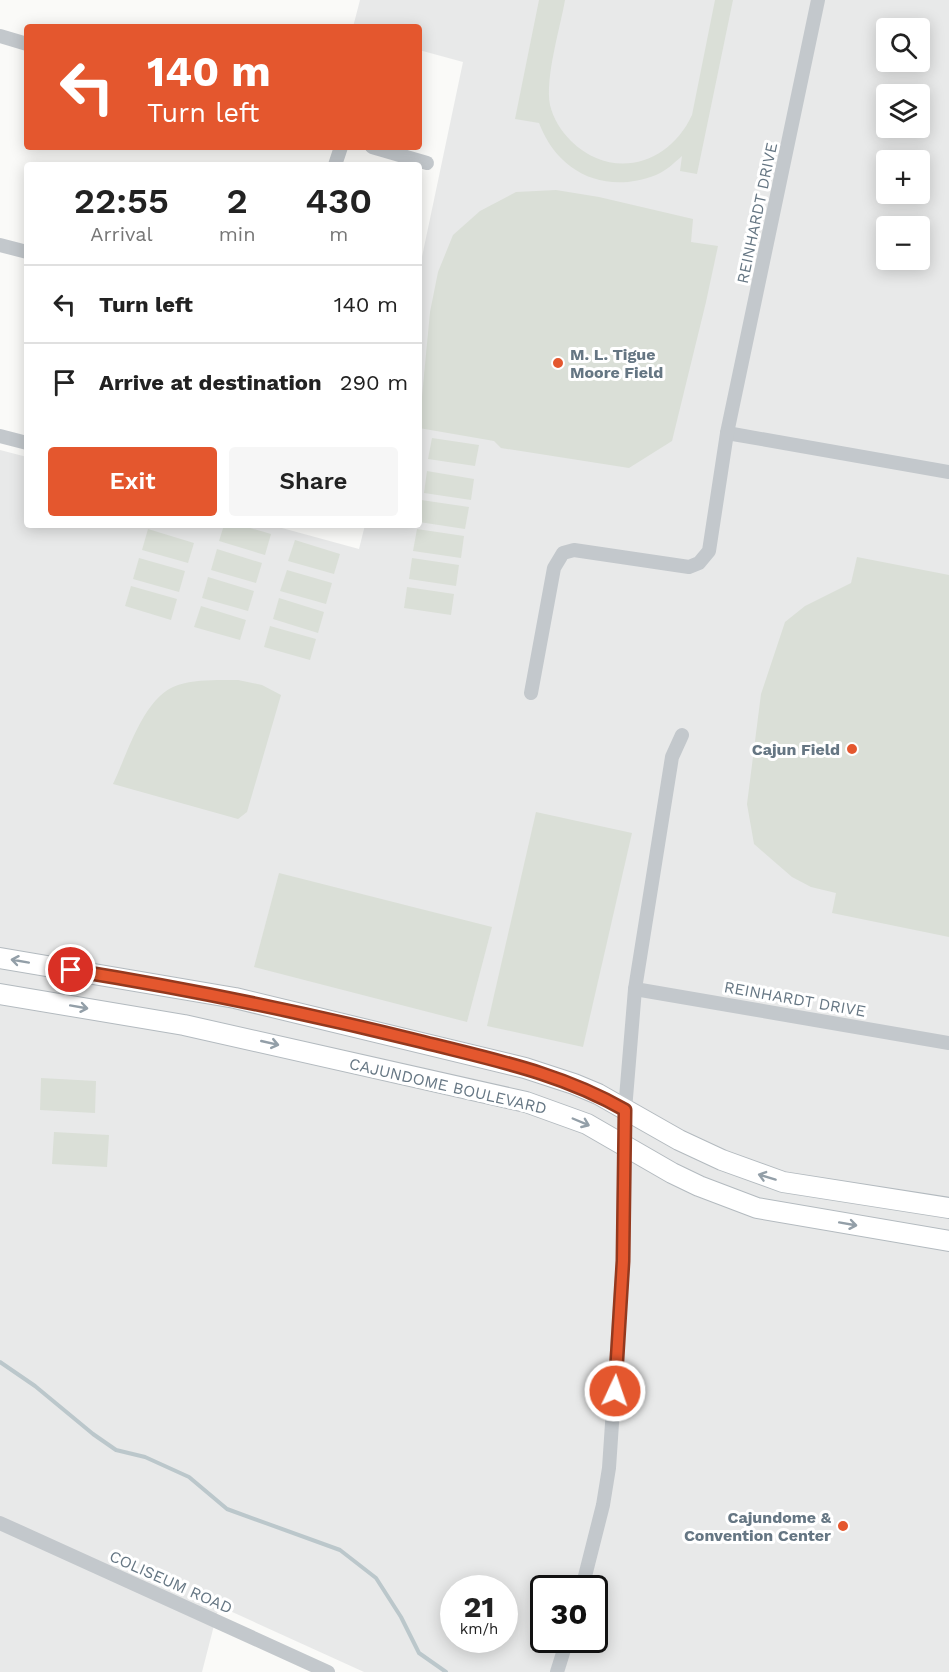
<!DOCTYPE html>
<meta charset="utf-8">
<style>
:root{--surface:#fff;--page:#f6f6f6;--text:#222;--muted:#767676;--line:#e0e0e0;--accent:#e4572e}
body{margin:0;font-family:"Work Sans",sans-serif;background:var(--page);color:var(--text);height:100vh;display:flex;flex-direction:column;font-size:22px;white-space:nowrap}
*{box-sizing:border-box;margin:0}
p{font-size:20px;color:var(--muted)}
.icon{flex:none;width:33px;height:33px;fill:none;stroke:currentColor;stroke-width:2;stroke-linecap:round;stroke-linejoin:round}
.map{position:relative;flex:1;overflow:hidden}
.side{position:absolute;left:24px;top:162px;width:398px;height:366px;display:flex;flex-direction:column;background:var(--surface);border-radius:6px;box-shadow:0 3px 15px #0003}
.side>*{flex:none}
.top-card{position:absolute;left:24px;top:24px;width:398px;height:126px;border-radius:6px;box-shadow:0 3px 15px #0003;background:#e4572e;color:#fff;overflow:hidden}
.controls{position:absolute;left:876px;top:18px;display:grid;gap:12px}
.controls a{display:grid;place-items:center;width:54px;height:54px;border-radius:6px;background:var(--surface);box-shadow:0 3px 15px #0003;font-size:30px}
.speed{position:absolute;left:440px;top:1575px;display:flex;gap:12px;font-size:30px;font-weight:700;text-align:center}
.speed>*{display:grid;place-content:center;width:78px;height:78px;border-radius:50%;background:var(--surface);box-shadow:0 3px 15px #0003;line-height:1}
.speed small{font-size:15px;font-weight:400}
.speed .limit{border:3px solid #111;border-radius:9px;background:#fff;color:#111}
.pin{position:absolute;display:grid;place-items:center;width:51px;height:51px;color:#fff;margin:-26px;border:3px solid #fff;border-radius:50%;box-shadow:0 2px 6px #0007}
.me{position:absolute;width:66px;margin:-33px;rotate:3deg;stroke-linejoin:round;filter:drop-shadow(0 0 4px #0008)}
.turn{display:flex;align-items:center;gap:21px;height:126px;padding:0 24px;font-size:27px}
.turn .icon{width:78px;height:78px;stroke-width:2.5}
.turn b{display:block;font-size:42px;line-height:51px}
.eta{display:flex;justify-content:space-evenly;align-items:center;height:102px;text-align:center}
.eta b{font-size:36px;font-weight:600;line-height:42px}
.primary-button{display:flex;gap:12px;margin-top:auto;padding:12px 24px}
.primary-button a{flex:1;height:69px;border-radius:6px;background:var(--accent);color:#fff;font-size:24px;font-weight:600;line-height:69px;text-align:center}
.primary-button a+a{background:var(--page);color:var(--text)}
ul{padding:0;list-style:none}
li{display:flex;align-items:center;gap:18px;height:78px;padding:0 24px;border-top:2px solid var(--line)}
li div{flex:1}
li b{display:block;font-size:22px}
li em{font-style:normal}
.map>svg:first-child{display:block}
</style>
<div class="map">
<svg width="949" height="1672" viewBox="0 0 949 1672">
<rect width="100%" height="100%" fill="#fafaf8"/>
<path fill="#e8e9e9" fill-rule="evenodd" d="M360 0H949V1672H364L219 1606 202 1672H0V450L27 457V525H271L359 549 365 525H418L419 271 463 62 419 50 418 27H353ZM886 28H920V62H886ZM886 94H920V128H886ZM886 160H920V194H886ZM886 226H920V260H886ZM453 1588H504V1640H453ZM543 1588H594V1640H543Z"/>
<g fill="#dadfd7">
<path d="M539 0H565C560 29 545 77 550 105 553 118 561 131 571 141 612 181 669 165 692 115L715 0H733L697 174 680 171 682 156C674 163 666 171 656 175 605 195 558 173 539 123L515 119Z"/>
<polygon points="556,190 599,197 693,219 691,242 718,246 706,302 672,441 629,468 501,448 494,441 419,428 430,312 438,272 453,235 480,211 516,192"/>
<polygon points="432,438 479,445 475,466 428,459"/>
<polygon points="427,471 474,479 471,500 424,493"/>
<polygon points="421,500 469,507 465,529 419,522"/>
<polygon points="224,525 240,525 271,534 265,555 219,541"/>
<polygon points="148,529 194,543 188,563 142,550"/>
<polygon points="417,529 464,536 461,558 413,551"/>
<polygon points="295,540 340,554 334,574 288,561"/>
<polygon points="217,549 262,563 256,583 211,570"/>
<polygon points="857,557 949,575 949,937 832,913 836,893 811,887 792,877 754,844 747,804 761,694 785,622 805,606 851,583"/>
<polygon points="139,558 185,571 179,592 133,579"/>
<polygon points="412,558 459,565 456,586 409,579"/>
<polygon points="287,570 332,583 326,604 280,591"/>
<polygon points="208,577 254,591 248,611 202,598"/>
<polygon points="131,586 177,599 171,620 125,606"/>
<polygon points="407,587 454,594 451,615 404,608"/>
<polygon points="279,598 324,612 318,633 273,619"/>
<polygon points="201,606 246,620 240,640 194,627"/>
<polygon points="270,626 316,639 310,660 264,647"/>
<path d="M238 680 262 685 281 695 247 812 238 819 113 784C127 755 144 695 178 685 197 679 218 680 238 680Z"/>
<polygon points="536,812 632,833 583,1047 487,1026"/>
<polygon points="279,873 492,927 467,1022 254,967"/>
<polygon points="41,1078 96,1081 95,1113 40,1110"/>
<polygon points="54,1132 109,1135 107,1167 52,1164"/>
</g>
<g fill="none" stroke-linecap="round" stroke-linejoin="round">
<polyline stroke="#bbc7cb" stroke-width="4" points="0,1362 35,1386 93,1434 116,1450 145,1457 189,1477 227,1509 340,1550 376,1578 401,1617 419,1653 446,1672"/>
<defs>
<g id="secondary">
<polyline points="0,958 235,998 525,1068 574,1084 598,1094 679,1140 722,1160 783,1182 949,1208"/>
<polyline points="0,994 184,1025 526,1102 587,1124 672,1173 699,1186 757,1208 949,1241"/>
</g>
</defs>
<use href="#secondary" stroke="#b3babf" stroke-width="22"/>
<g stroke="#c3c8cc" stroke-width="14">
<polyline points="0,36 27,44"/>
<polyline points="372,147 427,163"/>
<polyline points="335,165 341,147"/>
<polyline points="0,245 27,252"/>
<polyline points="727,433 949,472"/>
<polyline points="0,436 27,443"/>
<polyline points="531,693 554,568 563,553 574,550 689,567 699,563 709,551 727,433 818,0"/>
<polyline points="635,989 949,1043"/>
<polyline points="0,1523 328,1672"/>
<polyline points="582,1588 603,1505 609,1468 623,1261 625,1110 635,989 672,757 682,735"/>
<polyline points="557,1672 567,1640"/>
</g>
<use href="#secondary" stroke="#fff" stroke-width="20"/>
</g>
<defs><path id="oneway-shaft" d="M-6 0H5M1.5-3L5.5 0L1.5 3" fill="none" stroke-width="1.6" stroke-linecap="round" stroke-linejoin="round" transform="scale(1.5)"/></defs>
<g stroke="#939fa8">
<use href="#oneway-shaft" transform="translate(20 961) rotate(-170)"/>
<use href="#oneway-shaft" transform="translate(79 1007) rotate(10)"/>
<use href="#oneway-shaft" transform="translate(270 1043) rotate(13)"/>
<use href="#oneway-shaft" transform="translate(581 1122) rotate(23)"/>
<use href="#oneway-shaft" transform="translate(767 1177) rotate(-163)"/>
<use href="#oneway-shaft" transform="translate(848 1224) rotate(10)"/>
</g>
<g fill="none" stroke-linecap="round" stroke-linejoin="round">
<defs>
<path id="route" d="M71 970C189 989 306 1013 423 1042 494 1060 561 1073 625 1110L623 1261 615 1391"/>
</defs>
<use href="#route" stroke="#94391e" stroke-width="15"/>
<use href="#route" stroke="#e4572e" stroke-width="10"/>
</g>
<g fill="#e4572e" stroke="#fff" stroke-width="2">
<circle cx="558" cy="363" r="6"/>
<circle cx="852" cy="749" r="6"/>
<circle cx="843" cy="1526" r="6"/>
</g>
<g text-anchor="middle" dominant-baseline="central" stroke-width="6" stroke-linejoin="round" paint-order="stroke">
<g font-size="16" fill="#657683" stroke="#fff">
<text transform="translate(757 213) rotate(-78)">REINHARDT DRIVE</text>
<text transform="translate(795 999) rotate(10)">REINHARDT DRIVE</text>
<text transform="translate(448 1086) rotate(13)">CAJUNDOME BOULEVARD</text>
<text transform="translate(171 1582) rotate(24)">COLISEUM ROAD</text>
</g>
<g font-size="16" font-weight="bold" fill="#657683" stroke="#fff" text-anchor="end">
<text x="570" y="354" text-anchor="start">M. L. Tigue<tspan x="570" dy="18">Moore Field</tspan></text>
<text x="840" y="749">Cajun Field</text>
<text x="831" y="1517">Cajundome &amp;<tspan x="831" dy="18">Convention Center</tspan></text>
</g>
</g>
</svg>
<div class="controls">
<a><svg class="icon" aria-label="search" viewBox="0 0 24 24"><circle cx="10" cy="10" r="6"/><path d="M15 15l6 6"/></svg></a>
<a><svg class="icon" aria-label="layers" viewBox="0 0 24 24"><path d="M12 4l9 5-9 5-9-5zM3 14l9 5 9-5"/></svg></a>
<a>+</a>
<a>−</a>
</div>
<div class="speed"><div>21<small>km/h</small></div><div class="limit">30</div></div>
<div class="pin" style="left:71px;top:970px;background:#d93025"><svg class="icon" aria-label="arrive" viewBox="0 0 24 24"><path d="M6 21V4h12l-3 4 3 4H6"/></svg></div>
<svg class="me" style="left:615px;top:1391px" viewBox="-20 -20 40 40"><circle r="17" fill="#e4572e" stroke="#fff" stroke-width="3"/><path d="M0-11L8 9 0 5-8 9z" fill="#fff"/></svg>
<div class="top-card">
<div class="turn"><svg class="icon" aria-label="left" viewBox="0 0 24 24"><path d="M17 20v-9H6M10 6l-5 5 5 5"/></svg><div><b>140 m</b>Turn left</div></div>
</div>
<section class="side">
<div class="eta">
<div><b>22:55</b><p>Arrival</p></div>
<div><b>2</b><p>min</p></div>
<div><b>430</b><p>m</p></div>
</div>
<ul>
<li><svg class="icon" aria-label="left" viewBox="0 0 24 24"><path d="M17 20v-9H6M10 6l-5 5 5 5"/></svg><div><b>Turn left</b></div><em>140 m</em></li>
<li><svg class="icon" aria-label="arrive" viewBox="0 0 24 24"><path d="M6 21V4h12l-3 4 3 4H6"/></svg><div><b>Arrive at destination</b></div><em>290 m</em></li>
</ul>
<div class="primary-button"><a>Exit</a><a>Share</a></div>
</section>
</div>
